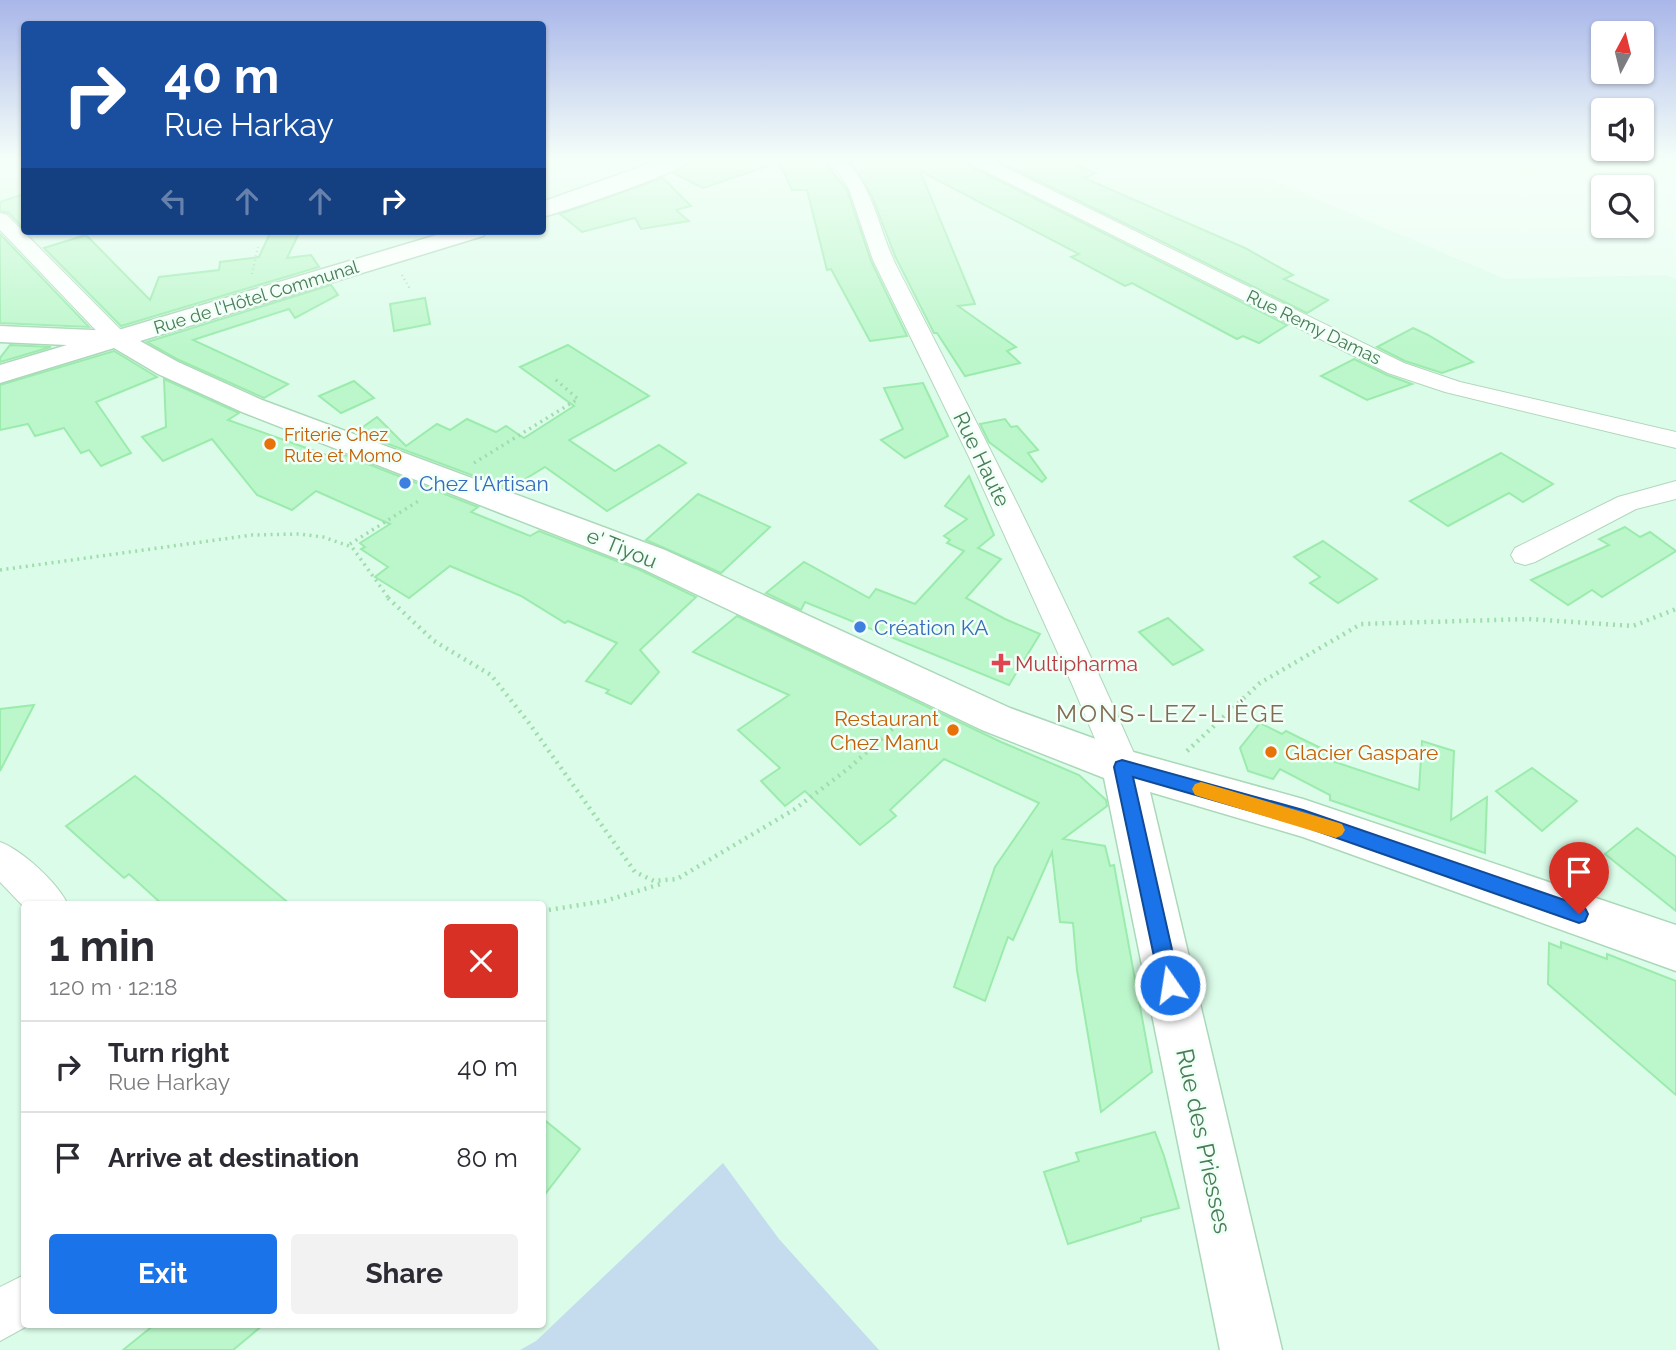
<!DOCTYPE html>
<meta charset="utf-8">
<style>
:root{--surface:#fff;--page:#f2f2f3;--text:#2b2b33;--muted:#7c7c81;--line:#e1e1e2;--accent:#1a73e8}
body{margin:0;font-family:Raleway,sans-serif;background:var(--page);color:var(--text);height:100vh;display:flex;flex-direction:column;font-size:26px;white-space:nowrap}
*{box-sizing:border-box;margin:0}
p{font-size:23px;color:var(--muted)}
.icon{flex:none;width:38px;height:38px;fill:none;stroke:currentColor;stroke-width:2;stroke-linecap:round;stroke-linejoin:round}
.map{position:relative;flex:1;overflow:hidden}
.sheet{position:absolute;left:21px;top:901px;width:525px;height:427px;display:flex;flex-direction:column;background:var(--surface);border-radius:7px;box-shadow:0 2px 5px #0004}
.sheet>*{flex:none}
.hud{position:absolute;left:21px;top:21px;width:525px;height:214px;border-radius:7px;box-shadow:0 2px 5px #0004;background:#1a4fa0;color:#fff;overflow:hidden}
.needle{width:46px;rotate:7deg}
.tools{position:absolute;left:1591px;top:21px;display:grid;gap:14px}
.tools a{display:grid;place-items:center;width:63px;height:63px;border-radius:7px;background:var(--surface);box-shadow:0 2px 5px #0004;font-size:35px}
.pin{position:absolute;display:grid;place-items:center;width:60px;height:60px;color:#fff;margin:-72px -30px;border-radius:50% 50% 50% 0;rotate:-45deg;box-shadow:0 0 7px #0007}
.pin .icon{rotate:45deg}
.me{position:absolute;width:77px;margin:-38px;rotate:347deg;stroke-linejoin:round;filter:drop-shadow(0 0 5px #0008)}
.turn{display:flex;align-items:center;gap:24px;height:147px;padding:0 28px;font-size:32px}
.turn .icon{width:91px;height:91px;stroke-width:2.5}
.turn b{display:block;font-size:49px;line-height:60px}
.lanes{display:flex;align-items:center;height:66px;padding:0 28px;background:#0003;justify-content:center;gap:35px;direction:ltr}
.lanes .off{opacity:.35}
.round{display:grid;place-items:center;flex:none;width:74px;height:74px;border-radius:7px;background:var(--page)}
.summary{display:flex;align-items:center;justify-content:space-between;height:119px;padding:0 28px}
h1{font-size:42px;font-weight:700;line-height:52px}
.button{display:flex;gap:14px;margin-top:auto;padding:14px 28px}
.button a{flex:1;height:80px;border-radius:7px;background:var(--accent);color:#fff;font-size:28px;font-weight:700;line-height:80px;text-align:center}
.button a+a{background:var(--page);color:var(--text)}
ul{padding:0;list-style:none}
li{display:flex;align-items:center;gap:21px;height:91px;padding:0 28px;border-top:2px solid var(--line)}
li div{flex:1}
li b{display:block;font-size:26px}
li em{font-style:normal}
.map>svg:first-child{display:block}
</style>
<div class="map">
<svg width="1676" height="1350" viewBox="0 0 1676 1350">
<rect width="100%" height="100%" fill="#e8fef2"/>
<path fill="#dbfce9" fill-rule="evenodd" d="M0 158H24V231H542L543 158H1220L1505 279 1665 275 1676 279V1350H0ZM24 905H542V1325H24Z"/>
<polygon fill="#c4dcee" points="723,1163 779,1239 879,1350 520,1350 536,1341"/>
<g fill="#bcf7cb" stroke="#9bebad" stroke-width="2">
<polygon points="697,158 821,158 847,190 871,261 907,336 870,341 831,269 827,270 807,190 792,190 779,162 703,188 673,173"/>
<polygon points="847,158 961,158 966,164 1287,325 1259,343 1243,336 1237,339 1132,283 1125,286 1071,257 1079,254 920,171 975,304 958,306 1016,347 1007,351 1020,363 965,376 937,333 934,333 895,256 872,196"/>
<polygon points="992,158 1060,158 1096,173 1084,178 1245,248 1293,275 1284,279 1328,300 1307,313"/>
<polygon points="663,178 691,206 676,210 689,221 641,229 635,218 582,232 560,214"/>
<polygon points="24,194 24,229 9,213 0,211 0,202"/>
<polygon points="300,231 287,258 311,255 319,267 121,326 44,248 86,235 150,300 159,277 219,270 220,262 259,257 270,233"/>
<polygon points="0,234 89,327 0,323"/>
<polygon points="331,285 338,295 295,318 289,309 193,340 288,384 264,398 179,360 147,342"/>
<polygon points="425,298 430,324 394,331 390,304"/>
<polygon points="1413,328 1428,335 1473,362 1442,373 1405,361 1377,347"/>
<polygon points="10,345 51,347 0,362 0,358"/>
<polygon points="568,345 649,396 569,440 615,471 659,445 686,463 607,511 545,467 509,489 356,432 377,417 406,446 437,424 450,430 467,419 496,432 506,426 524,438 574,406 520,367"/>
<polygon points="114,351 157,377 96,402 131,453 101,466 89,450 81,453 64,428 35,436 28,424 0,430 0,385"/>
<polygon points="1354,359 1387,375 1412,384 1367,400 1321,376"/>
<polygon points="164,379 239,413 228,420 326,455 332,450 478,507 471,512 530,536 539,531 640,570 696,597 640,650 659,672 631,704 606,693 609,690 586,681 617,643 568,621 565,623 521,596 450,566 409,598 375,577 388,567 361,549 365,547 360,543 390,524 316,491 292,510 257,495 212,439 163,461 142,437 166,427"/>
<polygon points="354,381 374,398 341,413 319,396"/>
<polygon points="923,383 948,436 905,458 881,440 903,429 884,388"/>
<polygon points="1005,419 1011,427 1017,426 1038,450 1028,453 1046,478 1042,482 989,442 980,424"/>
<polygon points="1501,453 1553,484 1523,502 1509,493 1448,526 1410,501"/>
<polygon points="969,476 994,535 978,548 1001,559 966,598 1005,619 1040,634 1009,685 805,602 801,610 766,593 804,562 869,598 876,589 915,604 964,551 947,543 950,540 944,536 967,519 945,506"/>
<polygon points="698,494 770,527 721,573 646,540"/>
<polygon points="1625,527 1640,537 1650,532 1676,551 1602,597 1592,590 1568,605 1531,580 1609,545 1599,539"/>
<polygon points="1323,541 1377,579 1338,603 1310,583 1320,577 1294,557"/>
<polygon points="737,616 1001,742 1079,775 1106,800 1107,806 1063,839 1105,846 1110,866 1114,865 1152,1072 1101,1112 1077,970 1073,923 1060,922 1052,852 1013,940 1008,937 985,1001 954,987 995,867 1039,803 944,759 890,810 896,816 860,845 805,791 785,806 761,781 780,768 738,730 789,695 693,652"/>
<polygon points="1168,618 1203,650 1173,665 1139,632"/>
<polygon points="34,705 0,771 0,709"/>
<polygon points="1260,723 1282,734 1286,731 1298,737 1333,754 1329,760 1419,790 1422,741 1454,751 1451,820 1487,797 1485,853 1330,800 1330,795 1280,769 1273,779 1248,771 1240,748"/>
<polygon points="1532,768 1577,801 1542,831 1496,791"/>
<polygon points="135,776 160,796 291,905 163,905 129,874 124,878 66,826"/>
<polygon points="1637,828 1676,857 1676,911 1605,854"/>
<polygon points="1561,942 1607,959 1607,954 1676,981 1676,1095 1548,984 1549,943 1561,948"/>
<polygon points="542,1118 580,1149 542,1198"/>
<polygon points="1155,1132 1164,1156 1179,1208 1141,1218 1141,1221 1068,1244 1044,1172 1079,1161 1076,1153"/>
<polygon points="154,1325 263,1325 233,1350 123,1350"/>
</g>
<g fill="none" stroke-linecap="round" stroke-linejoin="round">
<defs>
<g id="street">
<path d="M824 158H843C875 187 879 234 899 271 983 434 1067 598 1140 767L1135 777 1123 781 1111 777 1072 684 969 457 873 260 849 189 839 173Z"/>
<polygon points="964,158 986,158 1404,363 1460,382 1676,432 1676,448 1445,392 1388,373 967,162"/>
<polygon points="0,213 7,215 125,334 128,339 125,344 109,344 0,230"/>
<polygon points="1676,481 1676,499 1636,509 1535,562 1525,565 1515,562 1511,555 1515,548 1618,497"/>
<path d="M0 842C22 850 58 883 68 905L24 907 0 882Z"/>
<polygon points="24,1275 24,1325 29,1325 0,1341 0,1287"/>
</g>
<g id="secondary">
<path d="M665 158H694C684 172 565 211 542 217V202Z"/>
<polygon points="450,231 487,231 483,236 140,341 178,362 262,400 665,550 1010,708 1126,750 1303,799 1676,925 1676,971 1303,837 1150,792 1282,1350 1220,1350 1104,778 982,730 641,568 242,412 158,374 114,348 0,383 0,365 67,345 0,342 0,326 115,331"/>
</g>
</defs>
<use href="#street" stroke="#b1d7bc" stroke-width="2"/>
<use href="#secondary" stroke="#abd8b9" stroke-width="3"/>
<g stroke="#9fddad" stroke-width="2.5" stroke-dasharray="1 3.5" stroke-linecap="butt">
<polyline points="252,274 258,247"/>
<polyline points="402,275 410,289"/>
</g>
<g stroke="#9fddad" stroke-width="3.5" stroke-dasharray="2 4.5" stroke-linecap="butt">
<polyline points="474,463 578,399 555,379"/>
<polyline points="350,544 420,500"/>
<polyline points="0,570 252,535 299,534 323,537 352,547 390,600"/>
</g>
<g stroke="#9fddad" stroke-width="4.5" stroke-dasharray="2 5" stroke-linecap="butt">
<polyline points="388,598 434,641 491,675 529,723 635,872 654,881 677,879 795,809 849,768 911,712"/>
<polyline points="1187,751 1260,683 1361,624 1529,619 1633,626 1676,609"/>
<polyline points="542,911 605,901 664,883"/>
</g>
<use href="#street" fill="#fff" fill-rule="evenodd"/>
<use href="#secondary" fill="#fff" fill-rule="evenodd"/>
</g>
<linearGradient id="sky" x2="0" y2="1"><stop stop-color="#a9b6e9"/><stop offset="0.46" stop-color="#f5fff9"/><stop offset="1" stop-color="#f5fff9" stop-opacity="0"/></linearGradient>
<rect width="1676" height="347" fill="url(#sky)"/>
<polygon fill="#1a73e8" stroke="#114b97" stroke-width="2" points="1122,760 1303,810 1579,905 1585,908 1588,914 1585,921 1579,923 1303,826 1133,777 1180,985 1177,992 1170,995 1163,992 1160,985 1114,767 1116,762"/>
<polygon fill="#f59e0b" points="1201,782 1336,822 1342,824 1345,830 1342,835 1336,838 1201,797 1195,795 1192,789 1195,784"/>
<g fill="#e8710a" stroke="#f0fff7" stroke-width="2.5">
<circle cx="270" cy="444" r="7"/>
<circle cx="953" cy="730" r="7"/>
<circle cx="1271" cy="752" r="7"/>
</g>
<g fill="#3f7fe0" stroke="#f0fff7" stroke-width="2.5">
<circle cx="405" cy="483" r="7"/>
<circle cx="860" cy="627" r="7"/>
</g>
<path fill="#e0444e" stroke="#f0fff7" stroke-width="2.5" d="M997.5 652.5h7v7h7v7h-7v7h-7v-7h-7v-7h7z"/>
<g text-anchor="middle" dominant-baseline="central" stroke-width="5" stroke-linejoin="round" paint-order="stroke">
<g font-size="18" fill="#487c53" stroke="#f0fff7">
<text transform="translate(256 297) rotate(-17)">Rue de l'Hôtel Communal</text>
<text transform="translate(1314 327) rotate(26)">Rue Remy Damas</text>
</g>
<g font-size="18" fill="#c56008" stroke="#f0fff7" text-anchor="start">
<text x="284" y="434">Friterie Chez<tspan x="284" dy="21">Rute et Momo</tspan></text>
</g>
<g font-size="21" fill="#487c53" stroke="#f0fff7">
<text transform="translate(982 459) rotate(64)">Rue Haute</text>
<text transform="translate(622 548) rotate(22)">e' Tiyou</text>
</g>
<g font-size="21" fill="#366cbe" stroke="#f0fff7" text-anchor="start">
<text x="419" y="483">Chez l'Artisan</text>
<text x="874" y="627">Création KA</text>
</g>
<g font-size="21" fill="#be3a42" stroke="#f0fff7" text-anchor="start">
<text x="1015" y="663">Multipharma</text>
</g>
<g font-size="21" fill="#c56008" stroke="#f0fff7" text-anchor="end">
<text x="939" y="718">Restaurant<tspan x="939" dy="24">Chez Manu</tspan></text>
<text x="1285" y="752" text-anchor="start">Glacier Gaspare</text>
</g>
<g font-size="24" letter-spacing="2" fill="#836b53" stroke="#f0fff7">
<text x="1171" y="713">MONS-LEZ-LIÈGE</text>
</g>
<g font-size="24" fill="#487c53" stroke="#f0fff7">
<text transform="translate(1204 1141) rotate(78)">Rue des Priesses</text>
</g>
</g>
</svg>
<div class="tools">
<a><svg class="needle" viewBox="-14 -14 28 28"><path d="M0-13l5 13h-10z" fill="#e53935"/><path d="M0 13l5-13h-10z" fill="#7c7c81"/></svg></a>
<a><svg class="icon" aria-label="sound" viewBox="0 0 24 24"><path d="M4 9h4l5-4v14l-5-4H4zM17 9q2 3 0 6"/></svg></a>
<a><svg class="icon" aria-label="search" viewBox="0 0 24 24"><circle cx="10" cy="10" r="6"/><path d="M15 15l6 6"/></svg></a>
</div>
<div class="pin" style="left:1579px;top:914px;background:#d93025"><svg class="icon" aria-label="arrive" viewBox="0 0 24 24"><path d="M6 21V4h12l-3 4 3 4H6"/></svg></div>
<svg class="me" style="left:1170px;top:985px" viewBox="-20 -20 40 40"><circle r="17" fill="#1a73e8" stroke="#fff" stroke-width="3"/><path d="M0-11L8 9 0 5-8 9z" fill="#fff"/></svg>
<div class="hud">
<div class="turn"><svg class="icon" aria-label="right" viewBox="0 0 24 24"><path d="M7 20v-9h11M14 6l5 5-5 5"/></svg><div><b>40 m</b>Rue Harkay</div></div>
<div class="lanes"><svg class="icon off" aria-label="left" viewBox="0 0 24 24"><path d="M17 20v-9H6M10 6l-5 5 5 5"/></svg><svg class="icon off" aria-label="ahead" viewBox="0 0 24 24"><path d="M12 20V5M6 11l6-6 6 6"/></svg><svg class="icon off" aria-label="ahead" viewBox="0 0 24 24"><path d="M12 20V5M6 11l6-6 6 6"/></svg><svg class="icon" aria-label="right" viewBox="0 0 24 24"><path d="M7 20v-9h11M14 6l5 5-5 5"/></svg></div>
</div>
<section class="sheet">
<div class="summary"><div><h1>1 min</h1><p>120 m · 12:18</p></div><a class="round" style="background:#d93025;color:#fff"><svg class="icon" aria-label="close" viewBox="0 0 24 24"><path d="M6 6l12 12M18 6L6 18"/></svg></a></div>
<ul>
<li><svg class="icon" aria-label="right" viewBox="0 0 24 24"><path d="M7 20v-9h11M14 6l5 5-5 5"/></svg><div><b>Turn right</b><p>Rue Harkay</p></div><em>40 m</em></li>
<li><svg class="icon" aria-label="arrive" viewBox="0 0 24 24"><path d="M6 21V4h12l-3 4 3 4H6"/></svg><div><b>Arrive at destination</b></div><em>80 m</em></li>
</ul>
<div class="button"><a>Exit</a><a>Share</a></div>
</section>
</div>
